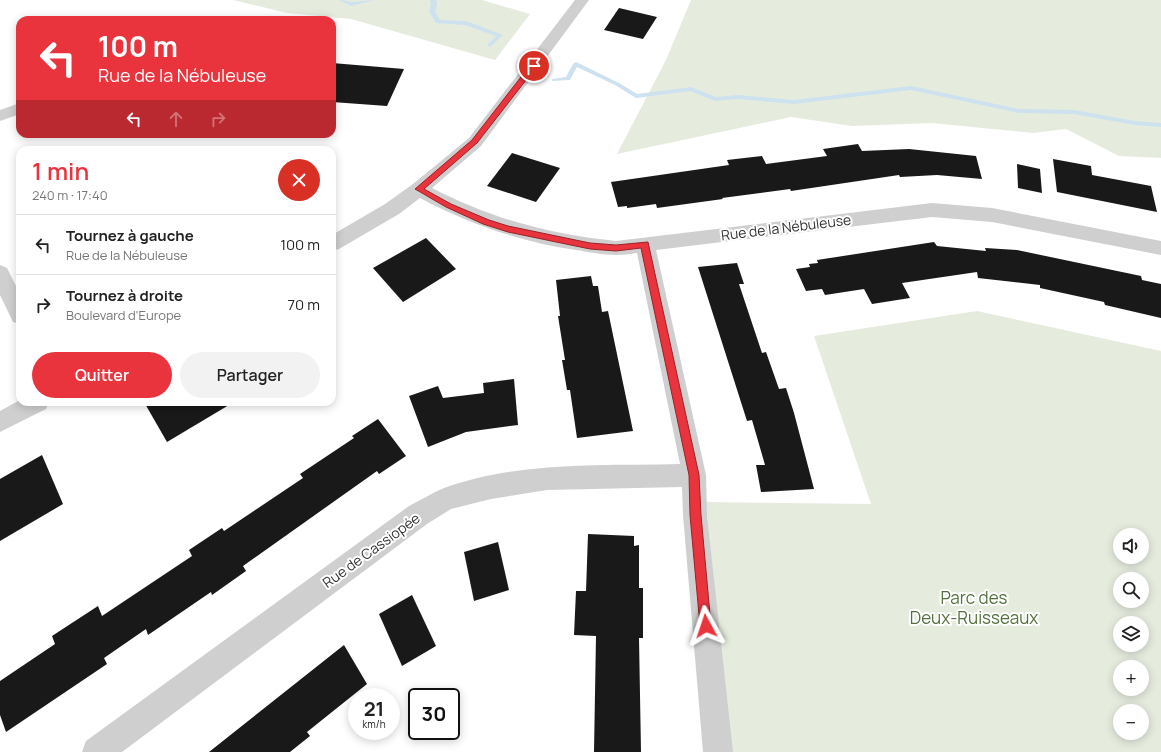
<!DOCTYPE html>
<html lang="fr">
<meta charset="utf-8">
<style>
:root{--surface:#fff;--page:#f2f2f2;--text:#222;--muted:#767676;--line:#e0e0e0;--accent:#ea343d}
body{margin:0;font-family:Manrope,sans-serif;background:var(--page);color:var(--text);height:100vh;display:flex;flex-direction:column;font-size:15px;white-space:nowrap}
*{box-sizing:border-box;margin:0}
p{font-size:13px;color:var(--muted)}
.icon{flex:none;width:22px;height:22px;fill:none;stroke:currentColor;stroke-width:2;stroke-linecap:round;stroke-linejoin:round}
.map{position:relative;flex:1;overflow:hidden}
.panel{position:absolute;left:16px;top:146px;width:320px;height:260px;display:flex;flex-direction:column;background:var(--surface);border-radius:12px;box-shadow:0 2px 10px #0003}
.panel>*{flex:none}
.hud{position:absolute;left:16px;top:16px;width:320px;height:122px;border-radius:12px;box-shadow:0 2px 10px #0003;background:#ea343d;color:#fff;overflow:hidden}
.fabs{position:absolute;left:1113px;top:528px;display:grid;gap:8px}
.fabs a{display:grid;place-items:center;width:36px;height:36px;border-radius:50%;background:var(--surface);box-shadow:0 2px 10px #0003;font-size:20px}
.speed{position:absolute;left:348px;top:688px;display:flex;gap:8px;font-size:20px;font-weight:700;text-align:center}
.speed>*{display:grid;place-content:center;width:52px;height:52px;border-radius:50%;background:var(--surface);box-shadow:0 2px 10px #0003;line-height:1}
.speed small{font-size:10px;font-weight:400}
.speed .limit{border:2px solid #111;border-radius:6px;background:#fff;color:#111}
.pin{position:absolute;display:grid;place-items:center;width:34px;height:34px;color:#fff;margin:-17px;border:2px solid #fff;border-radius:50%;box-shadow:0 1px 4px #0007}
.me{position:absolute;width:44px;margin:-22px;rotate:355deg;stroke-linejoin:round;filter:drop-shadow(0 0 3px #0008)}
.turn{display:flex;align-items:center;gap:14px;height:84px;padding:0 16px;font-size:18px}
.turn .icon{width:52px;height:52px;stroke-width:2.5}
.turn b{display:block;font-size:28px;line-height:34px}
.lanes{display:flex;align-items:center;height:38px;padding:0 16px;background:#0003;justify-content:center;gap:20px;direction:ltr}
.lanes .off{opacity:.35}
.round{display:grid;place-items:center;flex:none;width:42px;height:42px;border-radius:21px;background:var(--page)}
.overview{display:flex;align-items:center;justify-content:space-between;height:68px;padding:0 16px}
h1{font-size:24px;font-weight:600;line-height:30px;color:var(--accent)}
.action{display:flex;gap:8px;margin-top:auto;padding:8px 16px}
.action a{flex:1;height:46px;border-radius:24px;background:var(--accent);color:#fff;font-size:16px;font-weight:600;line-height:46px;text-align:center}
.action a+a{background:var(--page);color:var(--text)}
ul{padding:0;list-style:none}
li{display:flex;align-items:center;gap:12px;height:60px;padding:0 16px;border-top:1px solid var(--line)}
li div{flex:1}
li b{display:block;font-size:15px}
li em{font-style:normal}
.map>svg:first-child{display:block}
</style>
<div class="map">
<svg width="1161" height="752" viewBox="0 0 1161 752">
<rect width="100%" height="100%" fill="#fff"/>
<g fill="#e5ecde" fill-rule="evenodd">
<polygon points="233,0 482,0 530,14 495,60 351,19 287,13"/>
<polygon points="691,0 1161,0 1161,158 1119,156 1066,129 1033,133 932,123 852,126 791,117 617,154 666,60"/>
<path d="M977 311 1161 351V752H730L706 502 871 504 814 336ZM1120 535H1142V557H1120ZM1120 579H1142V601H1120ZM1120 623H1142V645H1120ZM1120 667H1142V689H1120ZM1120 711H1142V733H1120Z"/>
</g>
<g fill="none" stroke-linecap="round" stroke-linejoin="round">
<g fill="#cde1ee" fill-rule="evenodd">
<path d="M339 0C344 0 349 2 353 2 360 2 367 0 374 0L351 6Z"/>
<polygon points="430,0 436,0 437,5 435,11 440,20 466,21 503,35 490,47 487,45 496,36 465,25 436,23 429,11 431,5"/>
<polygon points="576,62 619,83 637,94 691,87 716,97 737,95 794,100 911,86 1019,109 1074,110 1135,121 1161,123 1161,127 1135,125 1074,114 1019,113 911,90 794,104 737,99 715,101 690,91 636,98 615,85 577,67 570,80 552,81 552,79 566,77 573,64"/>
</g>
</g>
<g fill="#191919">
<polygon points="619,8 657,17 643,39 604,30"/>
<polygon points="332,63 404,69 387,106 332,102"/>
<polygon points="858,144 862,151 909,149 976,156 982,179 937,175 900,177 899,175 791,191 790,189 722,198 723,199 657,208 656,204 627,208 627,206 618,207 611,182 729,165 727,160 762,156 766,164 827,156 823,149"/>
<polygon points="512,153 560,168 536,202 487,186"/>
<polygon points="1053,159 1091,166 1092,175 1151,186 1157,212 1057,192"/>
<polygon points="1017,164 1040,169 1042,193 1018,188"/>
<polygon points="426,238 456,269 403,302 373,268"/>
<polygon points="934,242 937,246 986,251 985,248 1017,250 1141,276 1142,280 1161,284 1161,318 1105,305 1104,302 1040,288 1040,285 978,278 977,272 902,283 910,298 872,304 864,289 825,295 822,289 806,291 796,269 810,267 809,264 818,263 817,260"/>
<polygon points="737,263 744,284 739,284 762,353 766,352 779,389 786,388 794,413 814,489 761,492 756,465 765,465 752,420 747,421 698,267"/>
<polygon points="591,276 593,286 598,286 602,312 608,311 633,431 577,438 570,390 567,390 562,360 565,360 558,316 560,316 556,280"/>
<polygon points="514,379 518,425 466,432 428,447 409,396 438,386 443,398 484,393 483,383"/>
<polygon points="144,402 234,402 167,442"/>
<polygon points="378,419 406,456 379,474 377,471 243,566 246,571 212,595 211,592 148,635 146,629 104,658 107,664 6,732 0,715 0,681 55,644 52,636 98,606 102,616 192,556 189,550 222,528 224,531 303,478 300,474 354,438 352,436"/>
<polygon points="42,455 63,504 0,541 0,479"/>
<polygon points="588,534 634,536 634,546 639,545 639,588 643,588 643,638 639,638 641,752 594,752 596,636 574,635 576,591 586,591"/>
<polygon points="498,542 509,590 474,601 464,552"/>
<polygon points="412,595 436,646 402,666 379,614"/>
<polygon points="344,645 367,684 307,732 310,736 290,752 209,752"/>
</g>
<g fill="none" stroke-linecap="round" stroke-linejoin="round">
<g fill="#cfcfcf" fill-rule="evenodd">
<path d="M575 0H589L481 146 432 188C492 219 549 234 616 241L932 203 992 208 1161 241V255L992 222 932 217 656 250 706 475 707 515 733 752H703L683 515 682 487 547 490 491 499 451 509 427 524 122 752H82L86 741 409 506C421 500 432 493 444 488 517 461 603 466 680 464L637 253C630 254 623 255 616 255 603 255 589 252 576 250 521 242 469 224 420 198L399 214 339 249 332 251V235L385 204 413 184 469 138Z"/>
<polygon points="20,103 20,114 0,121 0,110"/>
<polygon points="0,265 7,268 20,294 20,324 13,322 0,295"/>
<polygon points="20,400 20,402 49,402 46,409 0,432 0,411"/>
</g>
</g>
<polygon fill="#ea343d" stroke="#982228" points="531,64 537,66 477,143 424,189 451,204 489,220 508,226 590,243 616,245 648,242 699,475 701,515 711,626 710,630 706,631 702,630 700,626 690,515 689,475 641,248 616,251 590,249 508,232 483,224 446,207 415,189 472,140"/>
<g text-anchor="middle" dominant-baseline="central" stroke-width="4" stroke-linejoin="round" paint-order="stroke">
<g font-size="14" fill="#323232" stroke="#fff">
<text transform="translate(786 227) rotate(-7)">Rue de la Nébuleuse</text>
<text transform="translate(371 550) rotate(-36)">Rue de Cassiopée</text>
</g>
<g font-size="17" fill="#54703d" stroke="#fff">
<text x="974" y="597">Parc des<tspan x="974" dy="20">Deux-Ruisseaux</tspan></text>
</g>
</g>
</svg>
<div class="fabs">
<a><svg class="icon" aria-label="sound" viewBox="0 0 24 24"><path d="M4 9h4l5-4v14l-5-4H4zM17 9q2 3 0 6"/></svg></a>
<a><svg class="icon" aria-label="search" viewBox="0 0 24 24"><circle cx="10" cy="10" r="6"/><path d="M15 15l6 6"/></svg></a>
<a><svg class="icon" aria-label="layers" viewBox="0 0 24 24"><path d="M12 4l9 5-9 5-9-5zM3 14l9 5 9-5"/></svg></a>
<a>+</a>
<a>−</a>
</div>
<div class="speed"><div>21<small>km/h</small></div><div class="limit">30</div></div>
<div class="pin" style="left:534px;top:66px;background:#d93025"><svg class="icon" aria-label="arrive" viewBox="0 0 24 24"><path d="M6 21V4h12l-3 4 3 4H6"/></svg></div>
<svg class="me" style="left:706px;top:626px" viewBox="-20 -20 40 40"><path d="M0-17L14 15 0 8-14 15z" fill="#ea343d" stroke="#fff" stroke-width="4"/></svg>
<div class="hud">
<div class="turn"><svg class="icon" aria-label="left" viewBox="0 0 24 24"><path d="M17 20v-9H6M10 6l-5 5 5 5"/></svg><div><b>100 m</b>Rue de la Nébuleuse</div></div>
<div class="lanes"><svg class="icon" aria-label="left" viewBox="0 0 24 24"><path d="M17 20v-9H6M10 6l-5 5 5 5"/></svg><svg class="icon off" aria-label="ahead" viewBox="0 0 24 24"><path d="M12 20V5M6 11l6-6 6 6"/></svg><svg class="icon off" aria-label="right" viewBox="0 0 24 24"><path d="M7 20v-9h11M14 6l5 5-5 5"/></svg></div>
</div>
<section class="panel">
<div class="overview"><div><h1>1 min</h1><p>240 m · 17:40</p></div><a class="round" style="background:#d93025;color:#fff"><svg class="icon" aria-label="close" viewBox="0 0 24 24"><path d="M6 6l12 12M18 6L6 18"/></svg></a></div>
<ul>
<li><svg class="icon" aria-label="left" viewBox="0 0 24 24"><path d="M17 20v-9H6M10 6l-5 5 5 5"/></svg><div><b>Tournez à gauche</b><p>Rue de la Nébuleuse</p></div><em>100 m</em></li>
<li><svg class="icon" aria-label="right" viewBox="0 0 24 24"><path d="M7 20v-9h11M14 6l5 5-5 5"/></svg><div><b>Tournez à droite</b><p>Boulevard d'Europe</p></div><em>70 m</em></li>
</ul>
<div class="action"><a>Quitter</a><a>Partager</a></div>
</section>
</div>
